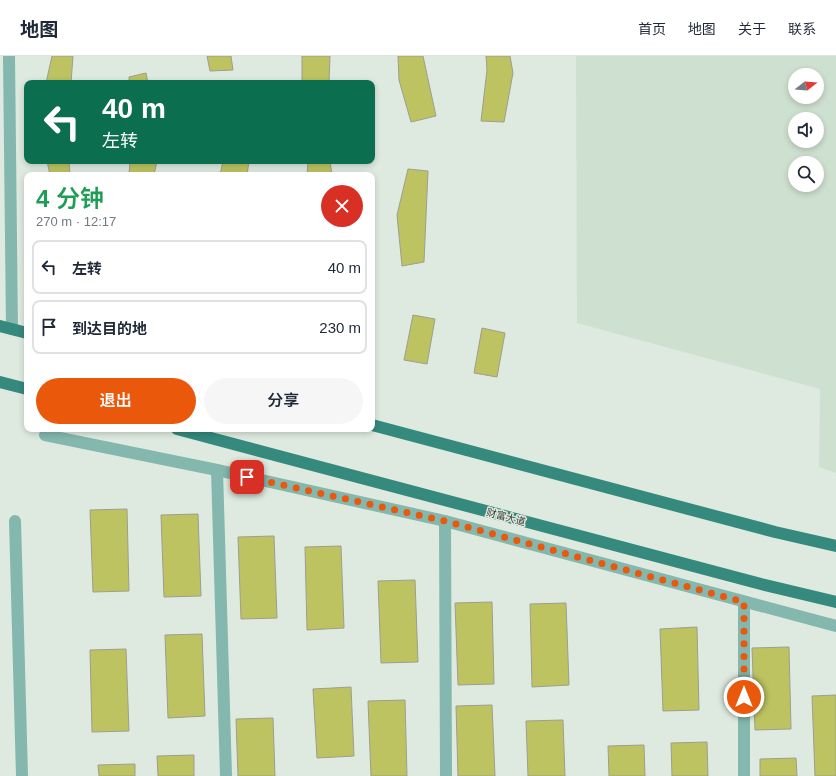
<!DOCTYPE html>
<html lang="zh">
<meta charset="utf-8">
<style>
:root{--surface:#fff;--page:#f6f6f7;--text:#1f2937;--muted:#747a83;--line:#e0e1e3;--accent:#ea580c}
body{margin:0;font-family:Helvetica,"Noto Sans SC",sans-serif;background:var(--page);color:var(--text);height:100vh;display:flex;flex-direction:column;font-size:15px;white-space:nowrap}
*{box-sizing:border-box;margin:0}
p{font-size:13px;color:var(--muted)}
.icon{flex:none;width:22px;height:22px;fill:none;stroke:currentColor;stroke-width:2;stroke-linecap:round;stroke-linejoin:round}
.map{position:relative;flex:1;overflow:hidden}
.sheet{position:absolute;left:24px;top:116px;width:351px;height:260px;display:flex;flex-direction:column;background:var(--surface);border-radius:8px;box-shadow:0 2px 6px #0003}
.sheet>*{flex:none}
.banner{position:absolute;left:24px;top:24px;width:351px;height:84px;border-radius:8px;box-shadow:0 2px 6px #0003;background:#0b6e4f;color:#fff;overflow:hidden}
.needle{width:26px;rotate:73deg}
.controls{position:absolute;left:788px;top:12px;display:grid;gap:8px}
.controls a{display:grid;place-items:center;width:36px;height:36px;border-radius:50%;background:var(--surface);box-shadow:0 2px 6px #0003;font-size:20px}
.pin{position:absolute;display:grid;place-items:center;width:34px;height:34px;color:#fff;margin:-17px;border-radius:8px;box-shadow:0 2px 6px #0006}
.me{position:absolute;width:44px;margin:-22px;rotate:0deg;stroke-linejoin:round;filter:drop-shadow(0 0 3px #0008)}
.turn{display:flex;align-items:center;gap:14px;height:84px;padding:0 12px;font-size:18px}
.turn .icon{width:52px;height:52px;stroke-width:2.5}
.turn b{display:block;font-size:28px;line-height:34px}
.round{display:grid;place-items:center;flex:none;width:42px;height:42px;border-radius:21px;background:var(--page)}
.overview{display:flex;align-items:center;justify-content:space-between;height:68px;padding:0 12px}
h1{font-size:24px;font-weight:600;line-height:30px;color:#1e9e55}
.cta{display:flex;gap:8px;margin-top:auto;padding:8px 12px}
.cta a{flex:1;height:46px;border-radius:24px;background:var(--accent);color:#fff;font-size:16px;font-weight:600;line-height:46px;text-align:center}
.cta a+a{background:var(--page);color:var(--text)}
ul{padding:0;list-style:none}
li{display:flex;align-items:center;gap:12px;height:54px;margin:0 8px 6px;padding:0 4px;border:2px solid var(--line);border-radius:8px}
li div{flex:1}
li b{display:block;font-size:15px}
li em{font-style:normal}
header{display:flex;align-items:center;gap:24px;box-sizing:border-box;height:56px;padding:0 20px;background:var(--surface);border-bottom:1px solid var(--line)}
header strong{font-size:19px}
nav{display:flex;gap:22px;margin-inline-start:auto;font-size:14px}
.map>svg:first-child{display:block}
</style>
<header>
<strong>地图</strong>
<nav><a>首页</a><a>地图</a><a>关于</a><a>联系</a></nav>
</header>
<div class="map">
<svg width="836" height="720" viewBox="0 0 836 720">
<rect width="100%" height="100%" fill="#deeadf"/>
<path fill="#cee0cf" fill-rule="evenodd" d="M576 0H836V417L819 411 820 333 577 267ZM795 19H817V41H795ZM795 63H817V85H795ZM795 107H817V129H795Z"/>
<g fill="#bdc361" stroke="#9d9e90">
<polygon points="52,0 73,0 71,27 46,27"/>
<polygon points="207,0 231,0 233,14 210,15"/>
<polygon points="302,0 330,0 329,27 302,27"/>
<polygon points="398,0 423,0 436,60 411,66 399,24"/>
<polygon points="486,0 510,0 513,17 504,66 481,65 487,14"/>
<polygon points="146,17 148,27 129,27 129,21"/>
<polygon points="47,105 69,105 70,119 50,119"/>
<polygon points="130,105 157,105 154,119 129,119"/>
<polygon points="223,105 249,105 247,119 220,119"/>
<polygon points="308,105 330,105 332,119 307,119"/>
<polygon points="408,113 428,115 424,206 402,210 397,159"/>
<polygon points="413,259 435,263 427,308 404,304"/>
<polygon points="482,272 505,277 497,321 474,317"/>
<polygon points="127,453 129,535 93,536 90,454"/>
<polygon points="198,458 201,540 164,541 161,459"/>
<polygon points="274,480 277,562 241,563 238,481"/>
<polygon points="341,490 344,572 307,574 305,491"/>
<polygon points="415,524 418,606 381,607 378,525"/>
<polygon points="492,546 494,628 458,629 455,547"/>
<polygon points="566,547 569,629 532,631 530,548"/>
<polygon points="697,571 699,654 663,655 660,573"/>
<polygon points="202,578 205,660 168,662 165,579"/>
<polygon points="789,591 791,673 755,674 752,592"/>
<polygon points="126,593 129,675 92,676 90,594"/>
<polygon points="351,631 354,700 317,702 313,633"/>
<polygon points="836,639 836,720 815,720 812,640"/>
<polygon points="405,644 407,720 371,720 368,645"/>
<polygon points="492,649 495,720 458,720 456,650"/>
<polygon points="273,662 275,720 238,720 236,663"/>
<polygon points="563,664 565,720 528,720 526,665"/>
<polygon points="707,686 708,720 672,720 671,687"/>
<polygon points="644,689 645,720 609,720 608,690"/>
<polygon points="194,699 194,720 158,720 157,700"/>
<polygon points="796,702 797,720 760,720 760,703"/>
<polygon points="135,708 135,720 99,720 98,709"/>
</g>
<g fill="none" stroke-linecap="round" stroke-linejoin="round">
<g stroke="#84b7ad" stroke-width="12">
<polyline points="9,0 12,273"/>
<polyline points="45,379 217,414 445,465 836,570"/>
<polyline points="217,414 226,720"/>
<polyline points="15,465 22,720"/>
<polyline points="445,465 446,720"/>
<polyline points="744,546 744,720"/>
</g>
<g stroke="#35897d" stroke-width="12">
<polyline points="0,270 27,277"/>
<polyline points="0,326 27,333"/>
<polyline points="372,369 775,476 836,490"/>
<polyline points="177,373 761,528 836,546"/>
</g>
</g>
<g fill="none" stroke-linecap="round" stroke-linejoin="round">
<polyline stroke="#ea580c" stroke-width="7" stroke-dasharray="0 12.6" points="247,421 445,465 744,546 744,641"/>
</g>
<g text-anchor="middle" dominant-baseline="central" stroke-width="3" stroke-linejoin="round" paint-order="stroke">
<g font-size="10" fill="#383d38" stroke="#deeadf">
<text transform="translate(506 461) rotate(15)">财富大道</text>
</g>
</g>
</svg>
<div class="controls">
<a><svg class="needle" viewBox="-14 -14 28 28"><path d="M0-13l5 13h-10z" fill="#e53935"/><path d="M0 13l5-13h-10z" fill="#747a83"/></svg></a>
<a><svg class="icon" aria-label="sound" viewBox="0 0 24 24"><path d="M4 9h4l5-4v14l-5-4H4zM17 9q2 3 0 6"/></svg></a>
<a><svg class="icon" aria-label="search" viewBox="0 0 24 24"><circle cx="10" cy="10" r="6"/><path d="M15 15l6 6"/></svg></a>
</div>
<div class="pin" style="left:247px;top:421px;background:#d93025"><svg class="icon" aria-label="arrive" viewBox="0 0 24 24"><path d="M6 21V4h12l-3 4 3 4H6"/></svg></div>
<svg class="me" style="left:744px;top:641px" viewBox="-20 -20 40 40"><circle r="17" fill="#ea580c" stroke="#fff" stroke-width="3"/><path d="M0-11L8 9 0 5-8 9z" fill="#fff"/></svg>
<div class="banner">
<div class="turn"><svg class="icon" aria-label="left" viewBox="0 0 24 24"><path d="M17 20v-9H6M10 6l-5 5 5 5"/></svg><div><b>40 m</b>左转</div></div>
</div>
<section class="sheet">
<div class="overview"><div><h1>4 分钟</h1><p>270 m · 12:17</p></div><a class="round" style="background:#d93025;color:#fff"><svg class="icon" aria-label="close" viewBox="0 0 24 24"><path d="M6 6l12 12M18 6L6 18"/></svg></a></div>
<ul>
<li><svg class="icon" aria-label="left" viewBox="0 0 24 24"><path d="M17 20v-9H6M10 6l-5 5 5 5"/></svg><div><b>左转</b></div><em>40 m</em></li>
<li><svg class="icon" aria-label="arrive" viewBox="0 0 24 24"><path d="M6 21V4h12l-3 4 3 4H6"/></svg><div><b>到达目的地</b></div><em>230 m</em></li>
</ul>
<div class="cta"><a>退出</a><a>分享</a></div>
</section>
</div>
